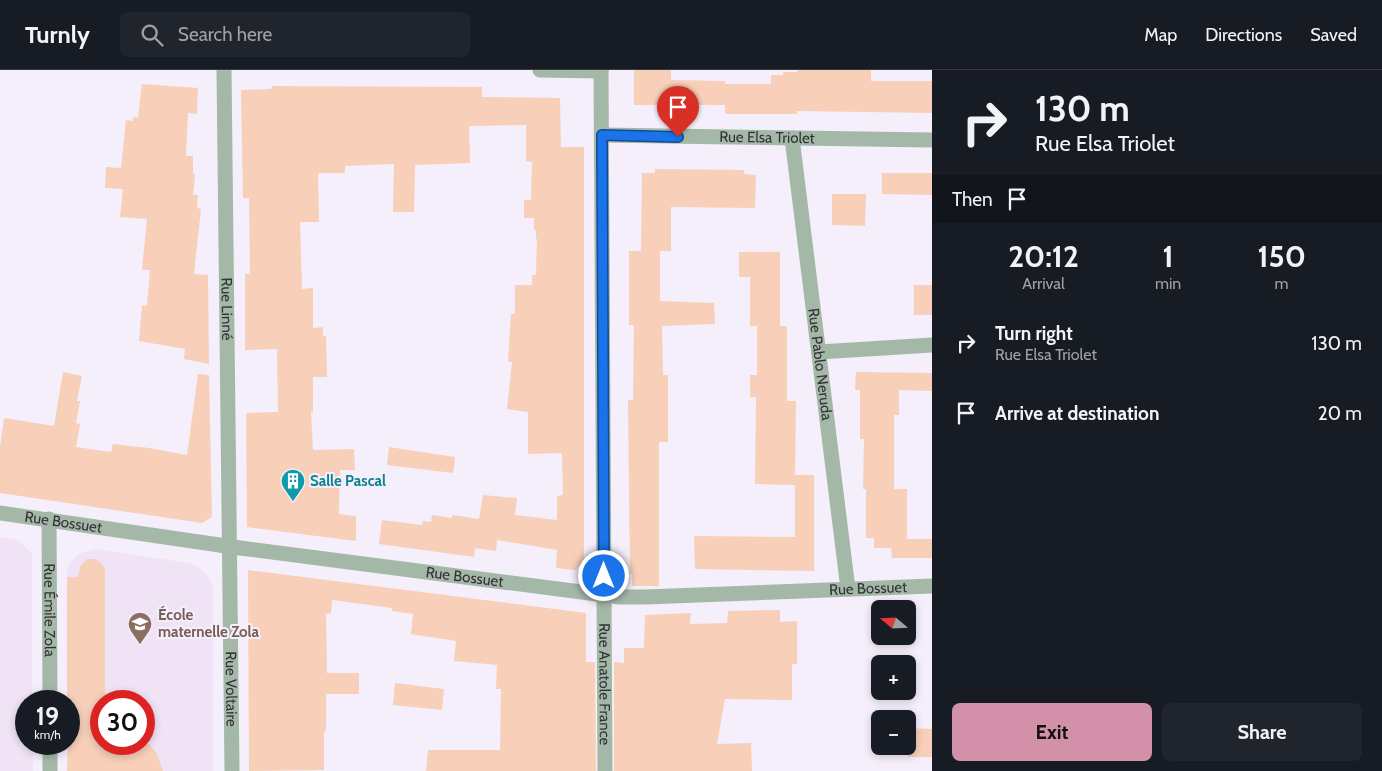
<!DOCTYPE html>
<meta charset="utf-8">
<style>
:root{--surface:#171b24;--page:#20242c;--text:#f1f3f6;--muted:#9ea1a6;--line:#363941;--accent:#d291a9}
body{margin:0;font-family:Cabin,sans-serif;background:var(--page);color:var(--text);height:100vh;display:flex;flex-direction:column;font-size:19px;white-space:nowrap}
*{box-sizing:border-box;margin:0}
p{font-size:16px;color:var(--muted)}
.icon{flex:none;width:28px;height:28px;fill:none;stroke:currentColor;stroke-width:2;stroke-linecap:round;stroke-linejoin:round}
.map{position:relative;flex:1;overflow:hidden}
.details{display:flex;flex-direction:column;background:var(--surface);width:450px}
.details>*{flex:none}
.guide{background:#171b24;color:var(--text);overflow:hidden}
.needle{width:32px;rotate:289deg}
.buttons{position:absolute;left:871px;top:530px;display:grid;gap:10px}
.buttons a{display:grid;place-items:center;width:45px;height:45px;border-radius:8px;background:var(--surface);box-shadow:0 2px 8px #0003;font-size:25px}
.speed{position:absolute;left:15px;top:620px;display:flex;gap:10px;font-size:25px;font-weight:700;text-align:center}
.speed>*{display:grid;place-content:center;width:65px;height:65px;border-radius:50%;background:var(--surface);box-shadow:0 2px 8px #0003;line-height:1}
.speed small{font-size:12px;font-weight:400}
.speed .limit{border:8px solid #d22;background:#fff;color:#111}
.pin{position:absolute;display:grid;place-items:center;width:42px;height:42px;color:#fff;margin:-51px -21px;border-radius:50% 50% 50% 0;rotate:-45deg;box-shadow:0 0 5px #0007}
.pin .icon{rotate:45deg}
.me{position:absolute;width:55px;margin:-28px;rotate:0deg;stroke-linejoin:round;filter:drop-shadow(0 0 4px #0008)}
.turn{display:flex;align-items:center;gap:18px;height:105px;padding:0 20px;font-size:22px}
.turn .icon{width:65px;height:65px;stroke-width:2.5}
.turn b{display:block;font-size:35px;line-height:42px}
.then{display:flex;align-items:center;height:48px;padding:0 20px;background:#0003;gap:10px;font-size:19px}
.eta{display:flex;justify-content:space-evenly;align-items:center;height:85px;text-align:center}
.eta b{font-size:30px;font-weight:700;line-height:35px}
.button{display:flex;gap:10px;margin-top:auto;padding:10px 20px}
.button a{flex:1;height:58px;border-radius:8px;background:var(--accent);color:#111;font-size:20px;font-weight:700;line-height:58px;text-align:center}
.button a+a{background:var(--page);color:var(--text)}
ul{padding:0;list-style:none}
li{display:flex;align-items:center;gap:15px;height:70px;padding:0 20px}
li div{flex:1}
li b{display:block;font-size:19px}
li em{font-style:normal}
header{display:flex;align-items:center;gap:30px;box-sizing:border-box;height:70px;padding:0 25px;background:var(--surface);border-bottom:1px solid var(--line)}
header strong{font-size:24px}
nav{display:flex;gap:28px;margin-inline-start:auto;font-size:18px}
.search{width:350px;height:45px;background:var(--page);display:flex;align-items:center;gap:12px;box-sizing:border-box;padding:0 18px;border-radius:8px;color:var(--muted);font-size:19px}
main{display:flex;flex:1;min-height:0}
.map>svg:first-child{display:block}
</style>
<header>
<strong>Turnly</strong>
<div class="search"><svg class="icon" aria-label="search" viewBox="0 0 24 24"><circle cx="10" cy="10" r="6"/><path d="M15 15l6 6"/></svg>Search here</div>
<nav><a>Map</a><a>Directions</a><a>Saved</a></nav>
</header>
<main>
<div class="map">
<svg width="932" height="701" viewBox="0 0 932 701">
<rect width="100%" height="100%" fill="#f5effb"/>
<g fill="#f0e3f6" fill-rule="evenodd">
<polygon points="0,467 18,470 32,484 32,631 26,631 26,674 33,674 33,701 0,701"/>
<path d="M95 479 189 493 199 497 204 502 209 509 213 518V701H67L69 631H67V499L69 495 74 488 81 483ZM101 631H144V674H101Z"/>
</g>
<g fill="#f8cfb9">
<polygon points="634,0 671,0 671,10 725,11 725,14 771,14 771,5 783,5 783,2 797,2 797,0 871,0 871,11 932,11 932,43 797,41 797,44 725,44 725,35 634,35"/>
<polygon points="142,14 198,18 197,44 188,43 186,86 193,86 193,104 195,104 193,125 198,125 197,138 201,139 194,204 208,205 209,294 184,289 185,279 139,271 142,235 147,236 150,200 142,200 147,149 120,147 123,119 105,118 106,97 121,98 126,50 133,51 133,47 138,48"/>
<polygon points="272,16 482,17 482,27 560,28 561,77 584,77 584,492 575,500 556,498 557,480 497,470 496,481 475,478 474,487 379,474 382,450 422,455 423,451 431,452 432,445 452,448 452,445 479,449 483,425 517,428 515,445 557,450 557,426 563,425 562,383 528,384 528,342 507,339 512,292 508,292 511,244 515,244 515,215 532,215 532,205 536,205 537,169 536,169 536,160 534,160 534,148 524,148 524,130 531,130 532,92 526,91 526,55 469,56 470,93 415,95 414,142 393,142 394,94 345,96 345,103 318,103 319,152 300,152 302,219 313,218 313,258 323,257 323,266 326,266 327,307 313,307 313,342 311,342 313,380 354,379 355,400 340,400 339,444 356,446 356,471 247,457 246,343 278,342 277,279 245,280 245,204 250,204 249,128 243,128 241,20 271,19"/>
<polygon points="655,99 744,100 744,104 756,105 755,138 671,137 671,181 660,181 660,231 714,233 715,254 662,256 663,305 668,305 668,372 659,372 659,516 632,516 632,504 630,504 628,330 633,330 634,255 629,255 629,181 641,181 642,103 655,103"/>
<polygon points="882,103 932,103 932,125 882,124"/>
<polygon points="832,124 866,124 865,156 832,155"/>
<polygon points="739,182 780,182 780,256 787,256 787,331 796,331 795,405 814,405 814,501 695,499 694,466 795,467 795,415 755,414 756,327 750,327 750,305 757,305 757,256 750,256 750,207 739,207"/>
<rect x="914" y="215" width="18" height="30"/>
<polygon points="63,302 82,306 77,331 80,331 76,353 80,354 76,377 111,382 113,374 149,378 187,385 198,304 209,305 212,447 202,453 0,423 0,377 4,348 54,356"/>
<polygon points="856,302 932,303 932,321 899,320 899,345 894,345 894,419 907,419 907,469 932,469 932,488 892,488 891,478 874,478 874,468 866,468 866,419 863,419 864,369 860,369 860,320 855,320"/>
<polygon points="389,377 455,387 453,403 387,395"/>
<polygon points="88,489 95,489 100,492 104,497 105,502 105,631 101,631 101,674 149,674 157,684 163,701 67,701 69,631 67,631 67,507 78,507 80,497 84,492"/>
<polygon points="248,500 586,543 586,592 595,592 596,701 426,701 428,680 500,680 501,619 496,619 497,595 454,591 456,571 411,564 413,544 392,541 392,538 332,530 331,543 326,544 327,603 359,603 359,624 326,624 326,662 324,661 324,700 249,701"/>
<polygon points="780,540 780,552 797,551 797,594 792,594 792,630 725,629 717,674 751,673 752,701 614,701 614,592 624,593 624,578 644,578 645,545 691,543 690,554 727,553 728,541"/>
<polygon points="395,613 444,619 442,640 393,635"/>
<polygon points="908,658 932,659 932,687 908,687"/>
</g>
<g fill="none" stroke-linecap="round" stroke-linejoin="round">
<g stroke="#a4b8a8" stroke-width="15">
<path id="s1" d="M224 0 232 701"/>
<polyline points="540,0 601,1"/>
<path id="s2" d="M601 0 605 701"/>
<path id="s3" d="M602 65 932 70"/>
<path id="s4" d="M792 68 848 519"/>
<polyline points="819,282 932,275"/>
<path id="s5" d="M0 443 240 478 620 527H645L932 516"/>
<path id="s6" d="M49 449 50 631"/>
<polyline points="50,674 50,701"/>
</g>
</g>
<g fill="none" stroke-linecap="round" stroke-linejoin="round">
<defs>
<polyline id="route" points="604,506 602,65 678,67"/>
</defs>
<use href="#route" stroke="#114b97" stroke-width="12"/>
<use href="#route" stroke="#1a73e8" stroke-width="9"/>
</g>
<defs>
<symbol id="building-pin" viewBox="-11 -11 22 30"><path d="M0 17L-7.5 6A9.5 9.5 0 1 1 7.5 6Z" fill="#0f9aa8" stroke="#f5effb"/><path d="M-4-6H4V6H1V3H-1V6H-4ZM-2.5-4.3h1.7v1.8h-1.7ZM.8-4.3h1.7v1.8H.8ZM-2.5-1h1.7V.8h-1.7ZM.8-1h1.7V.8H.8Z" fill="#fff"/></symbol>
<symbol id="school-pin" viewBox="-11 -11 22 30"><path d="M0 17L-7.5 6A9.5 9.5 0 1 1 7.5 6Z" fill="#8d6e63" stroke="#f5effb"/><path d="M0-5L7-2L0 1L-7-2ZM-4 1L0 2.5L4 1V4Q0 6-4 4Z" fill="#fff"/></symbol>
</defs>
<g fill-rule="evenodd">
<use href="#building-pin" x="279" y="397" width="28" height="38"/>
<use href="#school-pin" x="126" y="540" width="28" height="38"/>
</g>
<g text-anchor="middle" dominant-baseline="central" stroke-width="4" stroke-linejoin="round" paint-order="stroke">
<g font-size="15" fill="#343136" stroke="#f5effb">
<text stroke="none"><textPath href="#s3" startOffset="165">Rue Elsa Triolet</textPath></text>
<text stroke="none"><textPath href="#s1" startOffset="239">Rue Linné</textPath></text>
<text stroke="none"><textPath href="#s4" startOffset="228">Rue Pablo Neruda</textPath></text>
<text stroke="none"><textPath href="#s5" startOffset="64">Rue Bossuet</textPath></text>
<text stroke="none"><textPath href="#s5" startOffset="469">Rue Bossuet</textPath></text>
<text stroke="none"><textPath href="#s5" startOffset="874">Rue Bossuet</textPath></text>
<text stroke="none"><textPath href="#s6" startOffset="91">Rue Émile Zola</textPath></text>
<text stroke="none"><textPath href="#s2" startOffset="614">Rue Anatole France</textPath></text>
<text stroke="none"><textPath href="#s1" startOffset="619">Rue Voltaire</textPath></text>
</g>
<g font-size="15" font-weight="bold" fill="#0d838f" stroke="#f5effb" text-anchor="start">
<text x="310" y="411">Salle Pascal</text>
</g>
<g font-size="15" font-weight="bold" fill="#785e54" stroke="#f5effb" text-anchor="start">
<text x="158" y="545">École<tspan x="158" dy="17">maternelle Zola</tspan></text>
</g>
</g>
</svg>
<div class="buttons">
<a><svg class="needle" viewBox="-14 -14 28 28"><path d="M0-13l5 13h-10z" fill="#e53935"/><path d="M0 13l5-13h-10z" fill="#9ea1a6"/></svg></a>
<a>+</a>
<a>−</a>
</div>
<div class="speed"><div>19<small>km/h</small></div><div class="limit">30</div></div>
<div class="pin" style="left:678px;top:67px;background:#d93025"><svg class="icon" aria-label="arrive" viewBox="0 0 24 24"><path d="M6 21V4h12l-3 4 3 4H6"/></svg></div>
<svg class="me" style="left:604px;top:506px" viewBox="-20 -20 40 40"><circle r="17" fill="#1a73e8" stroke="#fff" stroke-width="3"/><path d="M0-11L8 9 0 5-8 9z" fill="#fff"/></svg>
</div>
<section class="details">
<div class="guide">
<div class="turn"><svg class="icon" aria-label="right" viewBox="0 0 24 24"><path d="M7 20v-9h11M14 6l5 5-5 5"/></svg><div><b>130 m</b>Rue Elsa Triolet</div></div>
<div class="then">Then<svg class="icon" aria-label="arrive" viewBox="0 0 24 24"><path d="M6 21V4h12l-3 4 3 4H6"/></svg></div>
</div>
<div class="eta">
<div><b>20:12</b><p>Arrival</p></div>
<div><b>1</b><p>min</p></div>
<div><b>150</b><p>m</p></div>
</div>
<ul>
<li><svg class="icon" aria-label="right" viewBox="0 0 24 24"><path d="M7 20v-9h11M14 6l5 5-5 5"/></svg><div><b>Turn right</b><p>Rue Elsa Triolet</p></div><em>130 m</em></li>
<li><svg class="icon" aria-label="arrive" viewBox="0 0 24 24"><path d="M6 21V4h12l-3 4 3 4H6"/></svg><div><b>Arrive at destination</b></div><em>20 m</em></li>
</ul>
<div class="button"><a>Exit</a><a>Share</a></div>
</section>
</main>
